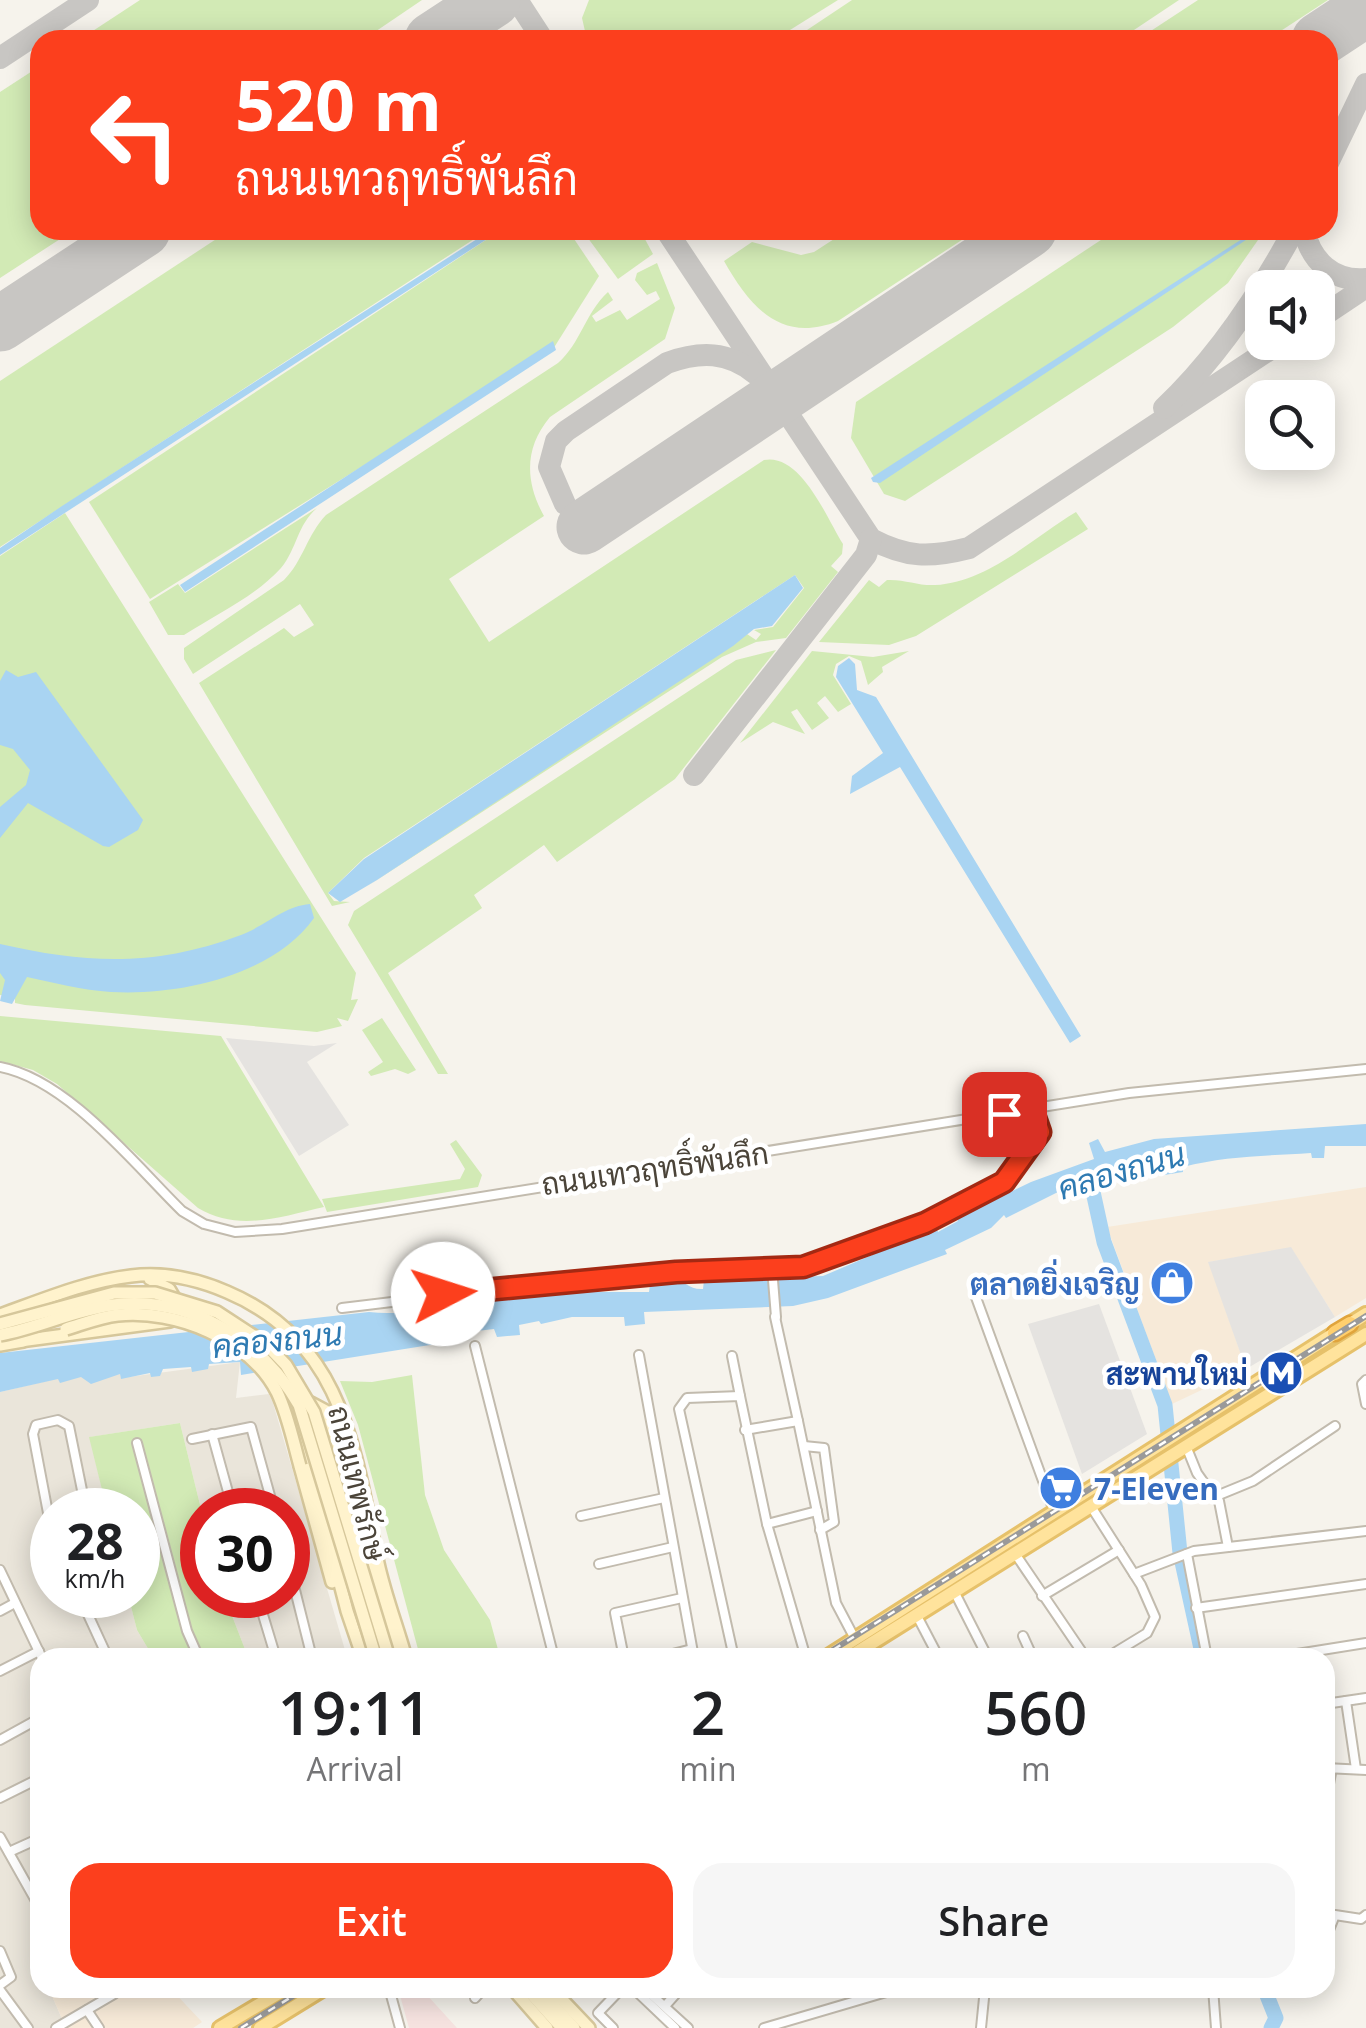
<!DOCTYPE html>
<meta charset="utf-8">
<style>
:root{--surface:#fff;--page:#f6f6f6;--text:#202124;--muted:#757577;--accent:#fc3f1d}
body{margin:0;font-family:"Open Sans",Sarabun,sans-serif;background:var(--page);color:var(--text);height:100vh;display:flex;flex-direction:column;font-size:38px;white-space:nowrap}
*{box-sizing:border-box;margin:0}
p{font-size:32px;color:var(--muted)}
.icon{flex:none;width:55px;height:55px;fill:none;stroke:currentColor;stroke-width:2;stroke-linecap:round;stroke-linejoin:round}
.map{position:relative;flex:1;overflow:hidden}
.details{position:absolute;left:30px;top:1648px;width:1305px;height:350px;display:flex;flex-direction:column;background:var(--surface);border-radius:30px;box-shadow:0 5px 25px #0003}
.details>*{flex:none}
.top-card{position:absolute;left:30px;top:30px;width:1308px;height:210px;border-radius:30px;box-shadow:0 5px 25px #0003;background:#fc3f1d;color:#fff;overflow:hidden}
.tools{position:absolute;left:1245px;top:270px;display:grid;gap:20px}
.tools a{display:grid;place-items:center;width:90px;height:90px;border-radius:20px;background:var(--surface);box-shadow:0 5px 25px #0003;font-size:50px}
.speed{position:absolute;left:30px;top:1488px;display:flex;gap:20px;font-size:50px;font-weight:700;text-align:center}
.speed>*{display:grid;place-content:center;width:130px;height:130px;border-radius:50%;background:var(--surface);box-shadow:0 5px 25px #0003;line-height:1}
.speed small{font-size:25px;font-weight:400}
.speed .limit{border:15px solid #d22;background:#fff;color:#111}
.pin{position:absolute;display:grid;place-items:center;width:85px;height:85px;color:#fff;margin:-42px;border-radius:20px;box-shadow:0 5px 15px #0006}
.me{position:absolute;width:110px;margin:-55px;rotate:85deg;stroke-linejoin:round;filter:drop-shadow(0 0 8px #0008)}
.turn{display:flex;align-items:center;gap:35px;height:210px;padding:0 40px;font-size:45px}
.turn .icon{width:130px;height:130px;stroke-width:2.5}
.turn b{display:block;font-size:70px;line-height:85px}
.eta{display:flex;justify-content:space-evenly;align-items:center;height:170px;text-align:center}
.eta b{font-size:60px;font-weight:600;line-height:70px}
.primary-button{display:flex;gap:20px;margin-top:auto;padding:20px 40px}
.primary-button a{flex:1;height:115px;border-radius:30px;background:var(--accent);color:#fff;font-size:40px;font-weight:600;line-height:115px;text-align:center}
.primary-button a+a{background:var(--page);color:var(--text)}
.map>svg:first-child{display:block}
</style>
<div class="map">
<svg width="1366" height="2028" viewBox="0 0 1366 2028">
<rect width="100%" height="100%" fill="#f6f3ec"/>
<polygon fill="#eae5da" points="240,1362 236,1398 269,1394 273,1403 347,1657 248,1657 224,1595 288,1595 288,1510 202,1513 180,1423 90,1437 107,1510 52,1510 52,1595 128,1595 137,1630 153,1657 40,1658 40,1988 70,1988 52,1996 66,2028 0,2028 0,1392 59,1378 120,1374 121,1378"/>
<g fill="#f7ead8">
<polygon points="1366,1187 1366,1298 1335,1317 1291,1248 1209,1262 1246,1369 1172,1404 1107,1227"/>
<polygon points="70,1988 170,1988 202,2022 193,2028 66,2028 52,1996"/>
</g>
<polygon fill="#f6e3e0" points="398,1988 431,1988 426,1994 457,2028 409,2028"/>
<g fill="#d2eab5">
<polygon points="140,0 422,0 363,40 79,40"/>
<polygon points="589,0 838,0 774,40 587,40 582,18"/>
<polygon points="852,0 1179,0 1119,40 792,40"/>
<polygon points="1198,0 1328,0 1267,40 1137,40"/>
<polygon points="40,66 40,230 74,230 0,278 0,92"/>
<polygon points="230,230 488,230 0,547 0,381"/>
<polygon points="501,230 568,230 599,276 555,346 150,599 89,502"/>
<polygon points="582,230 640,230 653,254 618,279"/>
<path d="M848 230H977L838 321C781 344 750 307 724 261L752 242 801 255 814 252Z"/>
<polygon points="1116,230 1265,230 1228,283 1173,327 905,501 884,494 851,438 856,402"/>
<path d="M657 263 675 308 665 339 550 417C524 448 525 482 544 516L449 579 489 642 764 460C801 453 826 517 843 544L842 554 831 566 838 572 786 638 756 642 722 657 366 887 747 634 756 640 761 634 754 630 773 627 804 588 795 575 364 858 328 893 334 901 350 902 332 906 199 683 284 628 294 637 314 625 300 604 193 674 184 659V648L284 580C303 561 307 535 326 515L558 363C581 343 585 313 608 292L613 300 592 316 596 322 620 310 627 320 660 299 656 291 647 295 635 280 637 273Z"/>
<path d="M317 508C297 525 297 549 281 568 256 596 215 615 184 635H168L149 602 178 584 185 593Z"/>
<path d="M1076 512 1088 529 916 636 889 645 819 642 869 580 879 587 887 580C904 579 919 586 935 585 989 582 1032 538 1076 512Z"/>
<polygon points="65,513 356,973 351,1000 358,999 348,1021 337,1018 342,1026 317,1032 25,1005 15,1003 15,997 0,995 0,556"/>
<polygon points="776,650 675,779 557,862 544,845 474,895 482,908 388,973 448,1074 438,1074 348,925 354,911 736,660"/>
<polygon points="812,651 873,657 909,651 882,667 883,672 868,685 861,661 849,656 836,664 833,675 851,704 838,712 825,696 817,703 829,718 812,730 797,709 791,712 805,734 773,722 740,743"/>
<path d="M0 1016 221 1036 324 1207C280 1217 238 1232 198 1208L57 1084 33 1070 0 1061Z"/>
<polygon points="382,1018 416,1070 408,1074 395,1069 371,1076 368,1072 383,1062 362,1030"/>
<polygon points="456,1140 482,1175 478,1187 327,1212 322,1199 460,1179 465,1169 450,1144"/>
<polygon points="412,1375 425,1495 444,1550 490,1620 500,1657 420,1657 419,1653 358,1425 340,1381 372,1382"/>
<polygon points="180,1423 202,1513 202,1595 224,1595 248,1657 153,1657 137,1630 128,1595 138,1595 138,1510 107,1510 89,1437"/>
</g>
<g fill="#e5e3e0">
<polygon points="226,1038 314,1046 337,1043 307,1062 349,1125 299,1156"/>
<polygon points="1291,1247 1335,1317 1246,1369 1208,1262"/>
<polygon points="1099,1304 1147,1434 1082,1474 1028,1324"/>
</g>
<g fill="#a9d4f2">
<polygon points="491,230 501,230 0,555 0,548 62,506"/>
<polygon points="1256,230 1261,230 880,483 873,482 871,478"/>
<polygon points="553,341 556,350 185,592 180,585"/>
<polygon points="795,575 803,588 772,626 754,629 733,646 377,880 340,902 328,893 364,859"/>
<polygon points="849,658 855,664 857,690 876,697 1081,1036 1070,1043 900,767 850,794 852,776 883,753 836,677 838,666"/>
<polygon points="6,670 18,677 36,672 143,820 138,830 109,847 103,846 28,803 0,838 0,807 26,785 30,770 13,749 0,745 0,681"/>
<path d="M310 904 314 918C273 976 178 996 111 992 82 990 54 983 27 977L12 1004 0 1001 5 980 0 973V944C88 964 155 967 241 935 265 926 284 906 310 904Z"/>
<path d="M1366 1124V1146H1325L1324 1158H1312L1311 1153C1265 1156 1225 1156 1183 1167V1172L1158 1176 1157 1171 1075 1190 1072 1185 1006 1218 1004 1215 991 1228 945 1250 947 1254 828 1298 793 1306 644 1312 645 1324 625 1326 624 1317H572L541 1324 539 1321 519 1325 520 1335 497 1337 494 1329 434 1336 436 1344 241 1375 240 1362 209 1364 208 1369 192 1372 191 1367 163 1369 160 1376 151 1377 150 1373 121 1379 120 1374 91 1384 81 1377 60 1383 58 1379 0 1392V1353L369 1312C400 1316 428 1308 460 1308L461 1303 587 1292H649L650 1285C660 1285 662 1278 673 1279 685 1280 689 1290 703 1289L704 1280 823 1276 905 1241V1236L935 1225 938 1232 958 1221 954 1212 976 1202 980 1207 1031 1182 1094 1159 1089 1143 1098 1139 1105 1152 1154 1139Z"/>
</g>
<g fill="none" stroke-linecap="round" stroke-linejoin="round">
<g stroke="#a9d4f2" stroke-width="15">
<polyline points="1090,1178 1104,1242 1165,1405 1180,1553 1203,1658"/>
<polyline points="1264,1988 1276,2018 1271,2028"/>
</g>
<g stroke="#c8c6c3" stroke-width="22">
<polyline points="517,0 543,40"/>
<polyline points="0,58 88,0"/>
<polyline points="1328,163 1366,84"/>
<path d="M666 230 871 539C907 558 930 558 969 548L1281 342"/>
<path d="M1304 230C1311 261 1333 282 1366 279"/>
<polyline points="1318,319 1366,287"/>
<path d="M1164 408C1218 357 1259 295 1294 230"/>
<path d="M565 504 549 467 556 441 566 431 667 363C700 351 728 351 756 374"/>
<polyline points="694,775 866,555 871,539"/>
</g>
<g stroke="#c8c6c3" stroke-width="55">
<polyline points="432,40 493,0"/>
<polyline points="1319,40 1366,9"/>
<polyline points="0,324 143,230"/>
<polyline points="584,527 1029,230"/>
</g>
<defs>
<g id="street">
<path d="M0 1067C68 1080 134 1164 182 1211L204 1224 235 1232 282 1229 1129 1093 1366 1069"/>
<polyline points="772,1268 776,1317"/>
<polyline points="974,1292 1054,1511"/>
<polyline points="342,1308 566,1281 803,1267 925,1223 1005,1182 1040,1132 1032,1109"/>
<polyline points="775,1317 798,1421"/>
<polyline points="475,1346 554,1658"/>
<polyline points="639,1355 694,1658"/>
<polyline points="732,1356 740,1396"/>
<polyline points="1366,1380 1362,1384 1366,1404"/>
<polyline points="745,1430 798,1421 836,1603 855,1639"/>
<polyline points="212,1434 233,1510"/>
<polyline points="192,1439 251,1427 274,1510"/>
<polyline points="137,1443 187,1631 199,1658"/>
<polyline points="804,1446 824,1448 834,1522 820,1530"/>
<polyline points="1186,1446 1197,1473 1214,1497 1253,1481 1335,1426"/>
<polyline points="1219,1501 1228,1547"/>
<polyline points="1092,1508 1141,1585 1155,1617 1147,1633 1106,1658"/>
<polyline points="581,1516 664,1498"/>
<polyline points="767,1524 817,1511"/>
<polyline points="52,1534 33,1434 36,1425 58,1420 69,1426 86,1510"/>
<polyline points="1187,1554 1207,1658"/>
<polyline points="1016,1555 1086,1658"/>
<polyline points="288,1562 312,1658"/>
<polyline points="599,1564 673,1547"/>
<polyline points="0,1570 42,1658"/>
<polyline points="1134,1574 1194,1551 1366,1531"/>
<polyline points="954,1591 988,1658"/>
<polyline points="79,1595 108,1658"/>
<polyline points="257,1595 276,1658"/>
<polyline points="1042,1596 1119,1550"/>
<polyline points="83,1604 97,1595"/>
<polyline points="1196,1608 1366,1584"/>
<polyline points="0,1611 13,1604"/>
<polyline points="916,1614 939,1658"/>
<polyline points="1023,1636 1033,1658"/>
<polyline points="624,1658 615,1613 682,1598"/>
<polyline points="657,1658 692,1649"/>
<polyline points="734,1658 679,1409 687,1398 740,1396 767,1524 806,1658"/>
<polyline points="1272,1658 1366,1643"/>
<polyline points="0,1671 39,1651"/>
<polyline points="1346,1701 1356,1769"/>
<polyline points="1325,1704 1366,1698"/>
<polyline points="0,1740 40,1718"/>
<polyline points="1325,1768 1366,1770"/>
<polyline points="0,1798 40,1778"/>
<polyline points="1325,1805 1332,1768"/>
<polyline points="0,1837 40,1908"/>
<polyline points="9,1852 40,1838"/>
<polyline points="1325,1940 1335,1915 1361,1919 1366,1915"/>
<polyline points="0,1951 11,1977 0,1985"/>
<polyline points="389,1988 400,2028"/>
<polyline points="633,1988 675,2028"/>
<polyline points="644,1988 688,2028"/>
<polyline points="1213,1988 1216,2028"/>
<polyline points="0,1990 28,2028"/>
<polyline points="985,1990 1069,1988"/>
<polyline points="475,1998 484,1988"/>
<polyline points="665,2006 681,1988"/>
<polyline points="87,2010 99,2028"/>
<polyline points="56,2028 114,1994"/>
<polyline points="613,2028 598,2013 622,1988"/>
<polyline points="764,2028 900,1988"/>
<polyline points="981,2028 985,1988"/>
</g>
<g id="secondary">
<path d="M0 1315C42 1300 87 1281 131 1276 164 1272 197 1279 227 1292 345 1342 355 1452 378 1563 385 1595 397 1626 406 1658"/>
<polyline points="20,1341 170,1321 176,1301 169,1289 150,1279"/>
<polyline points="0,1345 23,1341"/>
<polyline points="300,1466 332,1582"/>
<polyline points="363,1658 347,1611 298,1420 301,1409 311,1403 326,1411 397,1658"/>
<polyline points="512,1988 547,2028"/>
<polyline points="526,1988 562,2028"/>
<polyline points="538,1988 574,2028"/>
<polyline points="551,1988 589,2028"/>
</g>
<g id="primary">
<polyline points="1350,1324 1366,1314"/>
<polyline points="825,1658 1335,1333"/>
<polyline points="848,1658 1366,1334"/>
<polyline points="220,2028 287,1988"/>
<polyline points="260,2028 325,1988"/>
</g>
<polyline id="highway" points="1335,1333 1350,1324"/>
</defs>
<use href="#street" stroke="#c2bbae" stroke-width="12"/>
<use href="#secondary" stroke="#d6c79b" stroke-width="16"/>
<use href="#primary" stroke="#e6c16a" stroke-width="18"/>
<use href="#highway" stroke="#e0a43c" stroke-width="19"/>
<use href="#street" stroke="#fff" stroke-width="8"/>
<use href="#secondary" stroke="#fff3cd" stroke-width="11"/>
<use href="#primary" stroke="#ffe39c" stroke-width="12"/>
<use href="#highway" stroke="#ffcf6e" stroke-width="14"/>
<defs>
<g id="rail">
<polyline points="820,1658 1366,1316"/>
<polyline points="241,2028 306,1988"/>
</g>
</defs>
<use href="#rail" stroke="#9a9a9a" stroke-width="6"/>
<use href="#rail" stroke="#fff" stroke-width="2.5" stroke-dasharray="8" stroke-linecap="butt"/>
<defs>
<g id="secondary-bridge">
<polyline points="0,1324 114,1293 155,1293 217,1312 266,1344 286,1365 314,1412 389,1658"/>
<path d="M66 1329C83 1324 100 1317 118 1315 175 1309 250 1339 277 1392 288 1415 293 1441 300 1466"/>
<path d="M0 1335C38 1328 74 1310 112 1305 189 1295 262 1340 299 1405L376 1658"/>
</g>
</defs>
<use href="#secondary-bridge" stroke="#d6c79b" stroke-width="16" stroke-linecap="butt"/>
<use href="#secondary-bridge" stroke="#fff3cd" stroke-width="11"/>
</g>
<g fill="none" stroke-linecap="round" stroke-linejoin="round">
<defs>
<polyline id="route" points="443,1294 676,1272 803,1267 925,1223 1004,1182 1040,1132 1032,1109 1004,1114"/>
</defs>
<use href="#route" stroke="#a42913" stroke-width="25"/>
<use href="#route" stroke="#fc3f1d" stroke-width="18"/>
</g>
<defs>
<symbol id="shop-disc" viewBox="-11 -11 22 22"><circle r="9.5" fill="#3f7fe0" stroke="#fff"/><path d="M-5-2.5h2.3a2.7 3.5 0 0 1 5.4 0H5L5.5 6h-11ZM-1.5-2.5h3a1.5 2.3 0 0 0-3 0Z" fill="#fff"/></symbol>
<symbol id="metro-disc" viewBox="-11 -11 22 22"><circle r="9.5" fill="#1a4fb4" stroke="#fff"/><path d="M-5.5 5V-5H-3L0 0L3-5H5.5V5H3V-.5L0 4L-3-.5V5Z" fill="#fff"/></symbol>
<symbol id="supermarket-disc" viewBox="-11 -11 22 22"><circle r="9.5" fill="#3f7fe0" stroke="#fff"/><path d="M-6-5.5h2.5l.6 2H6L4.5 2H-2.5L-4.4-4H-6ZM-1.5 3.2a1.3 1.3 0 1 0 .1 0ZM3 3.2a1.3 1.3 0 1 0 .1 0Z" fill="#fff"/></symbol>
</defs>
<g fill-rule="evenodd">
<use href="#shop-disc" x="1147" y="1258" width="50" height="50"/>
<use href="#metro-disc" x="1256" y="1348" width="50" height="50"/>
<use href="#supermarket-disc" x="1036" y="1463" width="50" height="50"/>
</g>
<g text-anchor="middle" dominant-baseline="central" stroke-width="9" stroke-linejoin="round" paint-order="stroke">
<g font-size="30" fill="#4b4439" stroke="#fff">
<text transform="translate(655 1168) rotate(-8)">ถนนเทวฤทธิ์พันลึก</text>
<text transform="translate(358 1483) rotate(76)">ถนนเทพรักษ์</text>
</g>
<g font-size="30" font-weight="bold" fill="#366cbe" stroke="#fff" text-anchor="end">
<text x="1140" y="1283">ตลาดยิ่งเจริญ</text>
<text x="1094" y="1488" text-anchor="start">7-Eleven</text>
</g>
<g font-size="30" font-weight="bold" fill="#164399" stroke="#fff" text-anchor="end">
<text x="1248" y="1373">สะพานใหม่</text>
</g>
<g font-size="32" font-style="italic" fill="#2e7ab2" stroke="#fff">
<text transform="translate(1121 1170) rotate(-16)">คลองถนน</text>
<text transform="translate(277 1339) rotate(-6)">คลองถนน</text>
</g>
</g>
</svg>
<div class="tools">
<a><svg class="icon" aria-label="sound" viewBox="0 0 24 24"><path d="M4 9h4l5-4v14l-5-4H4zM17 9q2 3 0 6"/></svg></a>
<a><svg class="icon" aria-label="search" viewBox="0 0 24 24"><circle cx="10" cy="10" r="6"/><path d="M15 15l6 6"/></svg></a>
</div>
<div class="speed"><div>28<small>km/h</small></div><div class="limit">30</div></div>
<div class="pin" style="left:1004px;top:1114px;background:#d93025"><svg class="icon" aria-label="arrive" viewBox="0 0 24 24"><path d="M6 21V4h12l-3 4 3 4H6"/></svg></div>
<svg class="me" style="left:443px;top:1294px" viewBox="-20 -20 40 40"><circle r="19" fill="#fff"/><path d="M0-13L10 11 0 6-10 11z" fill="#fc3f1d"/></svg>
<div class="top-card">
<div class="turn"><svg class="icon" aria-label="left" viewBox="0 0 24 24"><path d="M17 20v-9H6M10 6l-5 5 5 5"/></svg><div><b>520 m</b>ถนนเทวฤทธิ์พันลึก</div></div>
</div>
<section class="details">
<div class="eta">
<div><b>19:11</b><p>Arrival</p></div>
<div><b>2</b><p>min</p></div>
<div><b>560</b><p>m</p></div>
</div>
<div class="primary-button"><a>Exit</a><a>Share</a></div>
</section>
</div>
